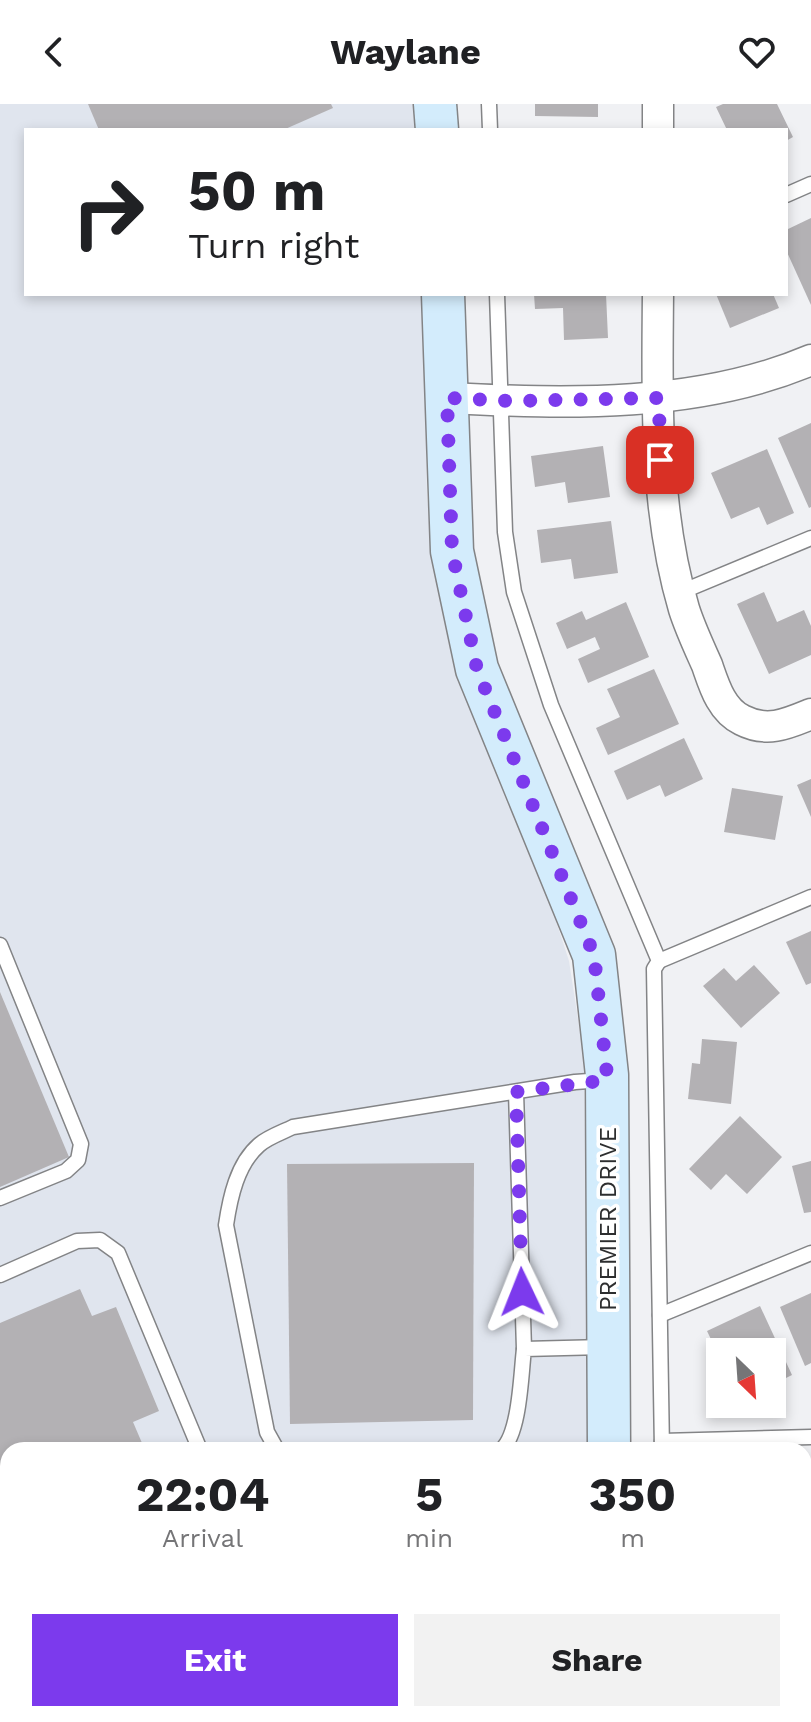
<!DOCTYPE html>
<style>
:root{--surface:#fff;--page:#f2f2f2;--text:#202124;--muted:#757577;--accent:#7c3aed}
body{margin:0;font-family:"Work Sans",sans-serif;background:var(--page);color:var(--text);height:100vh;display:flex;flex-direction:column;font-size:30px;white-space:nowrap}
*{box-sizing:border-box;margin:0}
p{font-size:26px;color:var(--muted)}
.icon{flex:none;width:44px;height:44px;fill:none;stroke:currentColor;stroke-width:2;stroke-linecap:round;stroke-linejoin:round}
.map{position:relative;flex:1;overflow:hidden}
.drawer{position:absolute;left:0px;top:1338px;width:812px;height:280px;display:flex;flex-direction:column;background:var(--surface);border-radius:24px 24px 0 0;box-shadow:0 4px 12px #0003}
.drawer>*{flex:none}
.top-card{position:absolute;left:24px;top:24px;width:764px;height:168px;border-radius:0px;box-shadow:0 4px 12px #0003;background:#fff;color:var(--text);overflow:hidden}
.needle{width:52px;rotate:155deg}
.buttons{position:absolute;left:706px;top:1234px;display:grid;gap:16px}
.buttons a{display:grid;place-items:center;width:80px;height:80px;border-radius:0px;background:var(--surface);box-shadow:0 4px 12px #0003;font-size:40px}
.pin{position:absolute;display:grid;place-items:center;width:68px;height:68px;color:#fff;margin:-34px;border-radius:16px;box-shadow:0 4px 12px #0006}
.me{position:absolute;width:88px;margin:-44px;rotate:358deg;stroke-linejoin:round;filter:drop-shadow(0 0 6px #0008)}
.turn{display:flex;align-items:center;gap:28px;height:168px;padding:0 32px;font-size:36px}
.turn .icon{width:104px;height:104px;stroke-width:2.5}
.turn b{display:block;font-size:56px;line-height:68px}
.eta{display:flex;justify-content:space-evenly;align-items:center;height:136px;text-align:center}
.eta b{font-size:48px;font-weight:700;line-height:56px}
.primary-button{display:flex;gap:16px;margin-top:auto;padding:16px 32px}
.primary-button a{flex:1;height:92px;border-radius:0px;background:var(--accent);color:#fff;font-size:32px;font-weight:700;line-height:92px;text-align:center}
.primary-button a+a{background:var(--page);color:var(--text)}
header{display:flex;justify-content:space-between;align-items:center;height:104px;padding:0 32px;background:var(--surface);font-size:36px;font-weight:700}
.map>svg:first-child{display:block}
</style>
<header><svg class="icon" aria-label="back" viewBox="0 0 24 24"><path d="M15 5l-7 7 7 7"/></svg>Waylane<svg class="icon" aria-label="heart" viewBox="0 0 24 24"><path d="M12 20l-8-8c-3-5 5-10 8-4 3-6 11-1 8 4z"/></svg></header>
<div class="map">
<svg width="811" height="1618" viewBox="0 0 811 1618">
<rect width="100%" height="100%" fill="#f0f1f4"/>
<polygon fill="#e0e5ee" points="0,0 419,0 419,26 26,26 26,190 423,190 427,392 431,431 569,857 584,954 589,1346 8,1346 8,1610 591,1610 591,1618 0,1618"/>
<g fill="#b3b1b4">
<polygon points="88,0 331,0 333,4 283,26 99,26"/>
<polygon points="535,0 598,0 598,13 535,12"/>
<polygon points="723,0 777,0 793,33 786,37 786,26 727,26 716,3"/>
<polygon points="811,114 811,201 786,146 786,126"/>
<polygon points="534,190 606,190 608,234 564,236 563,204 535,205"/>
<polygon points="716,190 773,190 779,204 730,224"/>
<polygon points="811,319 811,403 809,404 778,334"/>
<polygon points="603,342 610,393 568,399 565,378 535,383 531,352"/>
<polygon points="767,345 794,409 767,421 759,403 731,415 711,369"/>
<polygon points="611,417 618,469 574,475 571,455 541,459 537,426"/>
<polygon points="764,488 777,518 804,506 811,522 811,551 769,570 737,500"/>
<polygon points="626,498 649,553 588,579 578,555 600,545 595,533 567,545 556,519 582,507 586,516"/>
<polygon points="654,565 679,620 608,651 596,624 620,613 607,585"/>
<polygon points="684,634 703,675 665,693 660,681 627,696 614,667"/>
<polygon points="811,675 811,713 797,681"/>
<polygon points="732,684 783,692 775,736 724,728"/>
<polygon points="811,827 811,879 806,881 786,838"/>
<polygon points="754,861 780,889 741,924 703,882 724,864 736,877"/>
<polygon points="0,888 69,1053 0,1083"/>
<polygon points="702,935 737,938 731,1000 688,995 692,959 700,960"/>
<polygon points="740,1012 782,1053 747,1090 726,1070 711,1086 689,1065"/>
<polygon points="811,1057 811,1108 804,1109 792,1062"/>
<polygon points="474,1059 473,1316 290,1320 287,1060"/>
<polygon points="80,1185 92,1212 116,1203 159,1307 133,1318 145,1346 8,1346 8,1524 0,1527 0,1219"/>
<polygon points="811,1189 811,1259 805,1262 780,1203"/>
<polygon points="760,1202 792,1271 772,1281 772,1248 720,1248 720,1254 707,1227"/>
<polygon points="702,1610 773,1610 774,1618 703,1618"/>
</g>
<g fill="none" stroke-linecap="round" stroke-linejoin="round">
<defs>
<g id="lane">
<polyline points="489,0 490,26"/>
<polyline points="786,91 811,80"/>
<polyline points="497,190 505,428 514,488 551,601 659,857 654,865 662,1346"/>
<polyline points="681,488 811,434"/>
<polyline points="0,841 81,1040 78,1056 66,1067 0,1094"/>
<polyline points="659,857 811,793"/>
<polyline points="516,988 524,1245"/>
<polyline points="0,1171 77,1137 100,1136 118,1149 200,1346"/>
<polyline points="660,1211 811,1149"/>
<polyline points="662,1337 811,1333"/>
<path d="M277 1346 267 1328 226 1121C230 1094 237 1060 259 1041 268 1033 283 1028 293 1023L575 978 603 976"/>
<path d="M501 1346C520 1331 521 1269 524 1245L604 1243"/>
<polyline points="0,1570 8,1567"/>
<polyline points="421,1610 424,1618"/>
<polyline points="667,1610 667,1618"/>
<polyline points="73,1618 93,1610"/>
<polyline points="359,1618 378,1610"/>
</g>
<g id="street">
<polyline points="658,26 658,0"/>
<path d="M658 190C657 294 654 404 684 505 690 524 699 543 707 561 714 581 721 606 742 616 767 629 787 620 811 610"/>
<path d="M447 294C568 300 698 304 811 256"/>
</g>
<g id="secondary">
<polyline points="435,0 437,26"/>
<polyline points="443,190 452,447 477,565 594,851 607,971 609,1346"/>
<polyline points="610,1610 610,1618"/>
</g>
</defs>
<use href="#lane" stroke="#838486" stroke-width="17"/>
<use href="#street" stroke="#838486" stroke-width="33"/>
<use href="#secondary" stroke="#838486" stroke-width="45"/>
<use href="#lane" stroke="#fff" stroke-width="14"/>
<use href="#street" stroke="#fff" stroke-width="30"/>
<use href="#secondary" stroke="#d3ecfc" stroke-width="42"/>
</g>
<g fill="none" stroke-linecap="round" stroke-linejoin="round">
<polyline stroke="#7c3aed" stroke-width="14" stroke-dasharray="0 25.2" points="522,1188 516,988 607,976 607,971 594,851 477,565 452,447 447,294 512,297 659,294 660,356"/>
</g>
<g text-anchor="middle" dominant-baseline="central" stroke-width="7" stroke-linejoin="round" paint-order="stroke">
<g font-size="24" fill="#2d2e2f" stroke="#fff">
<text transform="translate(608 1115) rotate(-90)">PREMIER DRIVE</text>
</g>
</g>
</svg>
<div class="buttons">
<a><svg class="needle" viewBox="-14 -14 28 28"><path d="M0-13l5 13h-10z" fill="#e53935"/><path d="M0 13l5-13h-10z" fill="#757577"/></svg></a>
</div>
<div class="pin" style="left:660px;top:356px;background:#d93025"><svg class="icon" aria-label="arrive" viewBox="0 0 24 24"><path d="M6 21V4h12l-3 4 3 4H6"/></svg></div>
<svg class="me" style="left:522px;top:1188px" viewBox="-20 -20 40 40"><path d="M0-17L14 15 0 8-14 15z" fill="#7c3aed" stroke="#fff" stroke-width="4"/></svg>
<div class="top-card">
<div class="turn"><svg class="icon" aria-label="right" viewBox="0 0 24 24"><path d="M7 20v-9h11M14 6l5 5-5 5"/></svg><div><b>50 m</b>Turn right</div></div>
</div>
<section class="drawer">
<div class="eta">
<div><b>22:04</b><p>Arrival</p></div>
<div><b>5</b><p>min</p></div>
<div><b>350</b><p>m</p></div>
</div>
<div class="primary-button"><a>Exit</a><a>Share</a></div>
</section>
</div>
